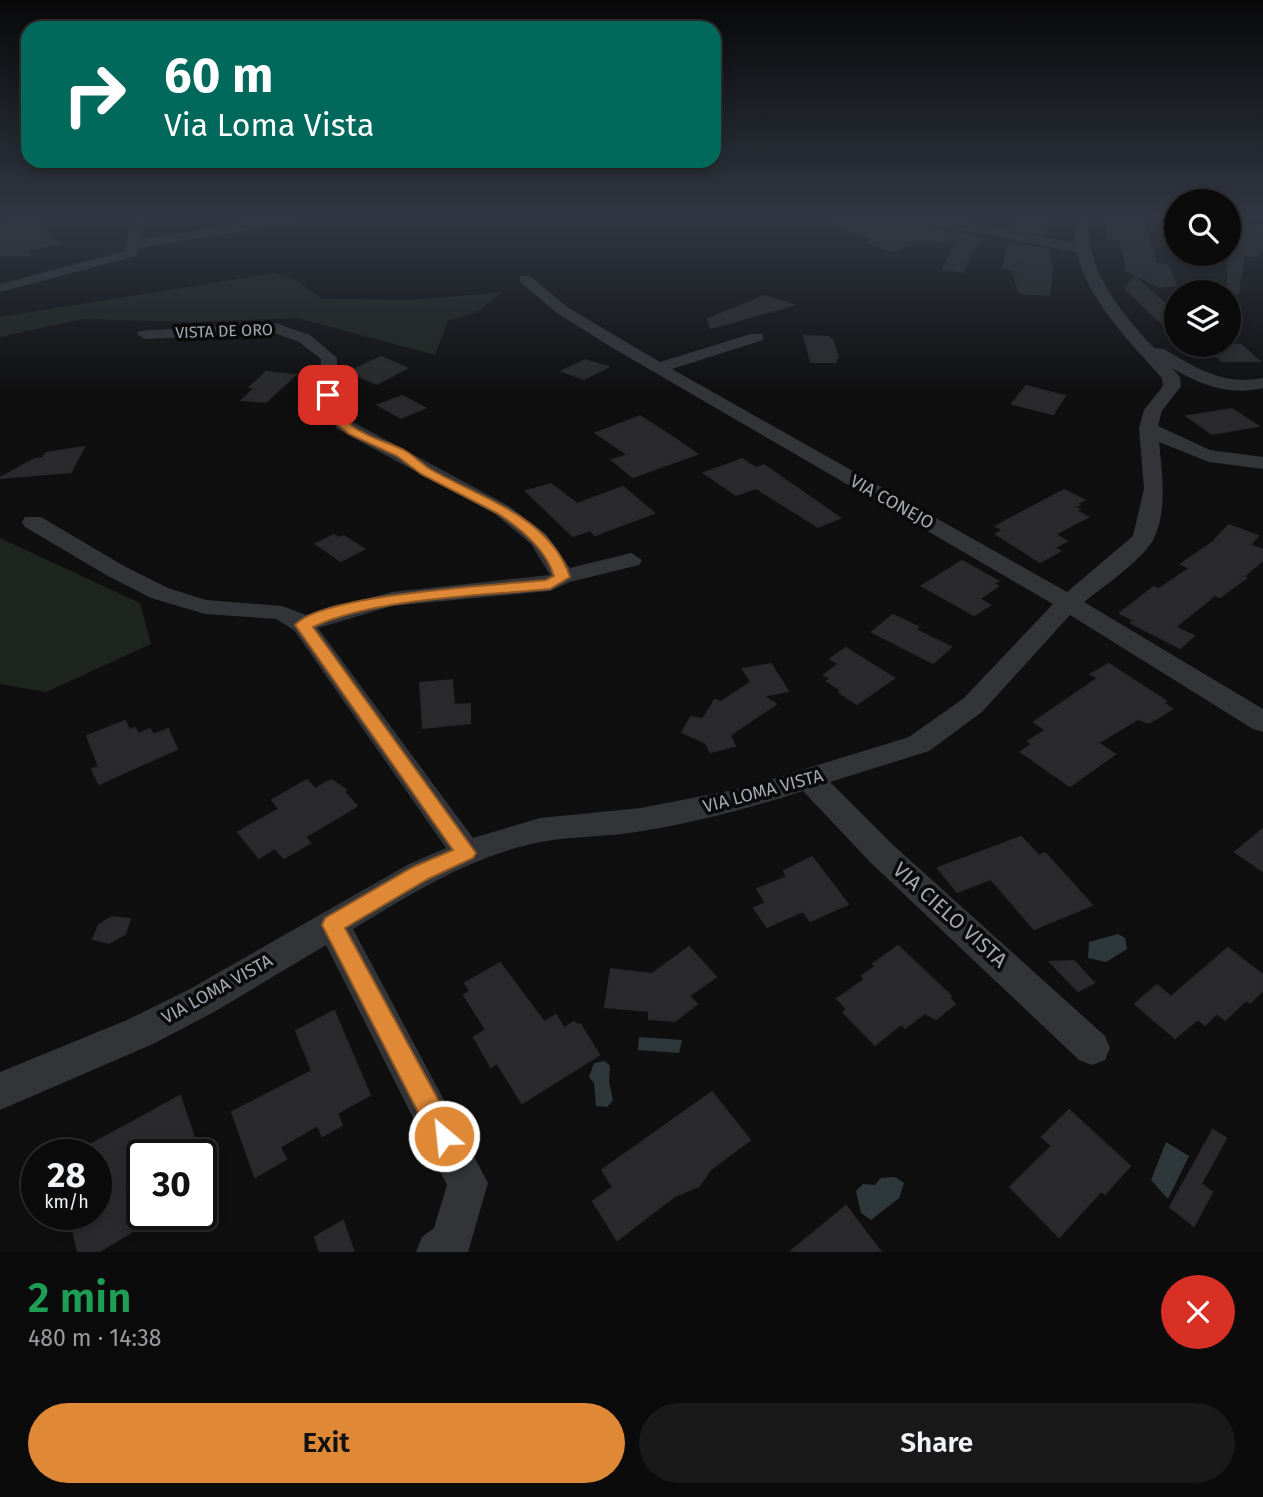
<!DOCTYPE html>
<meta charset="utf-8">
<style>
:root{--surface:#0b0b0c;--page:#19191a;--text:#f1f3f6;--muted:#9a9b9d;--line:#2b2b2d;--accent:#df8937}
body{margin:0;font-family:"Fira Sans",sans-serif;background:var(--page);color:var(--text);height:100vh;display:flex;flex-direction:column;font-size:26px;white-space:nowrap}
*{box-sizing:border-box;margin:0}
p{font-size:23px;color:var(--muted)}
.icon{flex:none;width:38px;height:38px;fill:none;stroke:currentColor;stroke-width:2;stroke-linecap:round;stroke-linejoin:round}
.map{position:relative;height:1252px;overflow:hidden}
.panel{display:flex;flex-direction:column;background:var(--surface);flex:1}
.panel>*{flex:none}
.guide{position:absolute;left:21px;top:21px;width:700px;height:147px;border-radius:21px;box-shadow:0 4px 10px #0003,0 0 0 2px var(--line);background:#00695c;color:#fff;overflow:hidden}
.controls{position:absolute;left:1164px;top:189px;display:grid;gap:14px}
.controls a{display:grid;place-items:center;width:77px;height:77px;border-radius:50%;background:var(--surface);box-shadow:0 4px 10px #0003,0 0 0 2px var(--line);font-size:35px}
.speed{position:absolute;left:21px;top:1139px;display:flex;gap:14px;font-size:35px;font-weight:700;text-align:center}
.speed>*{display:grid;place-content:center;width:91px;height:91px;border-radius:50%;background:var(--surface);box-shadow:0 4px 10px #0003,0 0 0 2px var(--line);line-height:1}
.speed small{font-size:18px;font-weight:400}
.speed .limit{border:4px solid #111;border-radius:10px;background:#fff;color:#111}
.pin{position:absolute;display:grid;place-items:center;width:60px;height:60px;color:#fff;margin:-30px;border-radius:14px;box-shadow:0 4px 10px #0006}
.me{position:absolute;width:77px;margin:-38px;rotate:332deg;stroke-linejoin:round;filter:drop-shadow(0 0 5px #0008)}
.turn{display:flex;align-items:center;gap:24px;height:147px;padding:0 28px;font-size:32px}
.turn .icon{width:91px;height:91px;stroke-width:2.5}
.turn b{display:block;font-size:49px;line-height:60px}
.round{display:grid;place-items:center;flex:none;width:74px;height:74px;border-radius:37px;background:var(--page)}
.head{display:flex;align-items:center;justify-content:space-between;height:119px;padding:0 28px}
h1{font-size:42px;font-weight:600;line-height:52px;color:#1e9e55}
.primary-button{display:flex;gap:14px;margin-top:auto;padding:14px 28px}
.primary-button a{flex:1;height:80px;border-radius:42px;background:var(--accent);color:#111;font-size:28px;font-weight:600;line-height:80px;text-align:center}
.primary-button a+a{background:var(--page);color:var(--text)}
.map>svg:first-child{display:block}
</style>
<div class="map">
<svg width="1263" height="1252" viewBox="0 0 1263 1252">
<rect width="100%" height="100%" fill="#0f0f10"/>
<g fill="#1e241e">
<polygon points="275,273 299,282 322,299 413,300 502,292 479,311 448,321 435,355 297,318 184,322 82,319 0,337 0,317"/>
<polygon points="0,538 140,603 151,644 46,692 0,684"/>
</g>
<g fill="#2e383b">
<polygon points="1118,934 1125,938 1127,949 1106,962 1088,958 1089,942"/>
<polygon points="639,1037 682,1040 679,1053 638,1050"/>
<polygon points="605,1061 610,1066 609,1082 613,1100 607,1107 596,1106 594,1083 589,1077 594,1063"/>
<polygon points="1166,1142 1189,1156 1168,1199 1151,1180"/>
<polygon points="895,1177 904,1183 899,1198 871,1220 861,1213 856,1191 863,1184 875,1185 881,1178"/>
</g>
<g fill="#2a2a2c" stroke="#29292c" stroke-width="2">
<polygon points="17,218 28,218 60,243 25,250 30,255 0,255 0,228"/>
<polygon points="820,218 877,218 905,225 906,218 910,218 918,225 960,233 944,243 927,239 892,251 867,243 875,240"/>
<polygon points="1019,218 1043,221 1044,235 1017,230"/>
<polygon points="1120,218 1143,218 1156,263 1168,266 1176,285 1159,287 1127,271 1120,240 1108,239 1107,219 1120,221"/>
<polygon points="1263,226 1263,249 1254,257 1244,254 1238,293 1228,293 1228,229"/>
<polygon points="960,234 979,237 963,272 943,269"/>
<polygon points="1009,243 1050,250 1050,265 1053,266 1049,295 1019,293 1013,270 1003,268"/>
<polygon points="1135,277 1176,314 1176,330 1158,320 1125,288"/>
<polygon points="765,296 793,305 711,328 708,319"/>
<polygon points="804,336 828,337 833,341 838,358 835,358 836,362 811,362"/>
<polygon points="1205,345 1241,345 1259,361 1222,361"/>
<polygon points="381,357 407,368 377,384 348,372"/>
<polygon points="585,360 608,367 584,379 562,371"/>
<polygon points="266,372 295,375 266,402 242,400 255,388 250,387"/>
<polygon points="1026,386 1065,396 1053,414 1012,404"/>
<polygon points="402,396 425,408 401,418 378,405"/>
<polygon points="1232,409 1258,426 1212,434 1187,416"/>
<polygon points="640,416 671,436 697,454 633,477 612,460 628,455 596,433"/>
<polygon points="84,447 71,472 0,478 35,459 43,458 46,453"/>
<polygon points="742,459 756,468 764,465 840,518 818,527 756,488 736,495 704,473"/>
<polygon points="551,484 577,504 623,487 654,513 595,535 590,530 573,536 526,491"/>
<polygon points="1064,490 1084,500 1076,504 1079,505 1075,507 1079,509 1076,511 1088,517 1055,534 1067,541 1054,548 1060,551 1040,562 996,534 1003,530 996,526"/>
<polygon points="1229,525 1258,536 1250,545 1263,550 1263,560 1243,577 1246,578 1220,597 1215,595 1175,627 1194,636 1180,648 1131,623 1135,621 1120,613 1154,587 1159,589 1190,568 1181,564 1213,542"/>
<polygon points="334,535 339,538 344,536 364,549 341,561 316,544"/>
<polygon points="962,561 998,581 993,584 998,586 979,599 990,605 974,615 922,586"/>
<polygon points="893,615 918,627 916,630 951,647 933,663 872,632"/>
<polygon points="846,648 894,678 857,704 839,692 841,690 827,681 831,679 824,675 839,664 830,659"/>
<polygon points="771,664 788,691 763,696 776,704 730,735 735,746 710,752 706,743 682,732 691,717 703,719 715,700 721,702 751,682 743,669"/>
<polygon points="1109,664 1166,701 1163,703 1172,709 1149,723 1138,719 1098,743 1115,754 1070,786 1021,752 1032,744 1028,741 1046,730 1034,722 1098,678 1091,674"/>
<polygon points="452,680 454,705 470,704 470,723 423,728 420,683"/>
<polygon points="125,721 129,730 135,728 138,734 150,729 153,735 168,729 177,749 99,784 92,769 99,767 87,736"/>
<polygon points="307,780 315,789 331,780 346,790 344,792 357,806 305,837 310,843 284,858 275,848 259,858 238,832 279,809 272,800"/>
<polygon points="1263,829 1263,871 1235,852"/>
<polygon points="1021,837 1039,856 1045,853 1092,905 1034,929 991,879 957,892 938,868"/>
<polygon points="812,857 848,904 810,921 803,911 767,927 754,908 766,903 757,889 787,877 784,871"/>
<polygon points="112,917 130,919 125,934 109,943 93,939 99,925"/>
<polygon points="898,946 951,996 949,998 955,1004 936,1019 925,1013 905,1028 901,1024 875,1045 843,1012 847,1009 837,999 865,979 862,976 876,966 873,964"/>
<polygon points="689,947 716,977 689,996 697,1004 675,1021 649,1019 649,1011 605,1007 611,969 652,974"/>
<polygon points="1228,948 1263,975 1263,990 1250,1003 1246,1000 1225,1020 1217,1013 1205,1025 1198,1019 1175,1038 1135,1004 1157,985 1171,997"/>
<polygon points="1074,961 1094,983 1078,991 1050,962"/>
<polygon points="500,963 544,1022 556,1015 564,1028 574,1022 577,1025 580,1024 599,1055 522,1103 497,1063 491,1067 474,1037 486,1030 464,995 470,991 465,983"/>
<polygon points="334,1011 370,1095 337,1113 342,1125 322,1136 318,1125 280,1147 286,1159 255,1177 232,1112 312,1071 296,1031"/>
<polygon points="712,1092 750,1140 711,1169 699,1186 675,1196 617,1240 593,1201 613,1187 602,1170"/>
<polygon points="180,1096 200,1155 142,1155 142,1207 134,1211 138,1228 98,1252 78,1252 69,1214 96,1214 96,1155 72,1155"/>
<polygon points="1069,1110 1130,1166 1105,1194 1101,1191 1059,1237 1010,1187 1052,1146 1042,1137"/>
<polygon points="1213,1130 1226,1138 1201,1184 1212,1192 1194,1226 1170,1207"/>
<polygon points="846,1206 881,1252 790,1252"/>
<polygon points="343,1221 354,1252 320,1252 315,1237"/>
</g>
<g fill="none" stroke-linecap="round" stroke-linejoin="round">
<g fill="#323437" fill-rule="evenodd">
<polygon points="131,218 143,218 140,240 273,218 301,218 295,222 139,248 136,256 0,292 0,284 125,251"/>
<path d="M912 218H937L1075 243 1076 218H1088C1085 270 1120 311 1154 348L1164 349C1196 368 1224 386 1263 378V388C1229 396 1201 385 1172 368L1180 377 1181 386 1162 411 1158 426 1210 450 1263 457V469L1209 462 1159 442C1162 471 1168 512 1153 540 1141 561 1104 586 1084 602L1263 709V732L1253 729 1070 615 982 712 929 751 830 782 892 844 1105 1036 1110 1048 1105 1060 1092 1065 1079 1060 870 862 803 791C750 808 697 822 642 831 609 837 574 836 541 842 472 855 411 894 353 929L488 1183 468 1252H416L422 1237 434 1228 447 1185 326 945 214 1012 153 1044 0 1110V1072L127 1020 188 990 409 864 446 848 294 630 276 619 205 614 151 598 108 576 25 527 22 522 25 517H41L124 566 168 588 206 600 282 606 306 615 392 592 550 575 531 544 495 514 337 429 319 395 321 359 299 342 275 333 145 339 137 334 139 331 275 323 310 335 337 358V395L351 421 509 506 546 534 570 568 631 553 642 560 639 565 570 582 550 591 392 606 318 628 473 838 540 818 641 808 743 788 909 737 964 698 1053 604 611 347 557 313 520 282V276H530L567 307 660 362 751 334H763V340L672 369 1067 592 1133 536 1144 489 1139 428 1144 410 1163 386 1162 378C1131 343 1087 300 1077 252L918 222Z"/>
</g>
</g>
<linearGradient id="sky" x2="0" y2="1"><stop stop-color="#080809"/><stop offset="0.55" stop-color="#313742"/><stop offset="1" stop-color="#313742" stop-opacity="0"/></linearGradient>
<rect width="1263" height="393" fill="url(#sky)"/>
<path fill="#df8937" stroke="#915924" stroke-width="2" d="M324 392H332C338 402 343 417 351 425 365 437 388 442 404 450 413 455 421 463 430 469 480 498 550 516 570 577L550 589C479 596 376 598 313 627L476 853 473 858 428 879 345 928 453 1127 456 1136 453 1145 444 1149 435 1145 322 925 325 918 413 867 453 850 295 625C322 594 499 585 546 580L554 576C546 549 520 528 497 513L421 474 397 456 349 434 338 425 323 395Z"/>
<g text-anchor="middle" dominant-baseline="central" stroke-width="7" stroke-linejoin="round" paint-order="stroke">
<g font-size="16" fill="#a1a8b0" stroke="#0a0a0b">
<text transform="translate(224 331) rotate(-2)">VISTA DE ORO</text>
</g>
<g font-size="18" fill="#a1a8b0" stroke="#0a0a0b">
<text transform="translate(892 502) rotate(29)">VIA CONEJO</text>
<text transform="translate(763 791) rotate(-15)">VIA LOMA VISTA</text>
<text transform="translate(217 989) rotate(-29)">VIA LOMA VISTA</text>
</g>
<g font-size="21" fill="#a1a8b0" stroke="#0a0a0b">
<text transform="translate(950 915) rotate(42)">VIA CIELO VISTA</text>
</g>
</g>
</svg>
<div class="controls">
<a><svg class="icon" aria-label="search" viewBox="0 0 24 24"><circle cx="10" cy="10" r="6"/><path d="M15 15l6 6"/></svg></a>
<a><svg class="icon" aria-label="layers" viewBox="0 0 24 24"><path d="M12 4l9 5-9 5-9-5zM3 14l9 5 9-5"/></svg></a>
</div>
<div class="speed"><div>28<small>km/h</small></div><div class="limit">30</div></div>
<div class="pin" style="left:328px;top:395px;background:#d93025"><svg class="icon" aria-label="arrive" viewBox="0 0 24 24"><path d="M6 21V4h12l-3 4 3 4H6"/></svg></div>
<svg class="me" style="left:444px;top:1136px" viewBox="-20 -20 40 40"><circle r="17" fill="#df8937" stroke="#fff" stroke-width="3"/><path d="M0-11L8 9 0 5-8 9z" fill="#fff"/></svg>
<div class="guide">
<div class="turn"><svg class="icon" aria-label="right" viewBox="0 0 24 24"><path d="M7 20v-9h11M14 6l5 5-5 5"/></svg><div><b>60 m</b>Via Loma Vista</div></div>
</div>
</div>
<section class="panel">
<div class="head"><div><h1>2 min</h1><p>480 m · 14:38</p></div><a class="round" style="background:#d93025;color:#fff"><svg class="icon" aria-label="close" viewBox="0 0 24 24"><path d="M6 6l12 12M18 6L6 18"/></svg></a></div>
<div class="primary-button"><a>Exit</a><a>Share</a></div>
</section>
